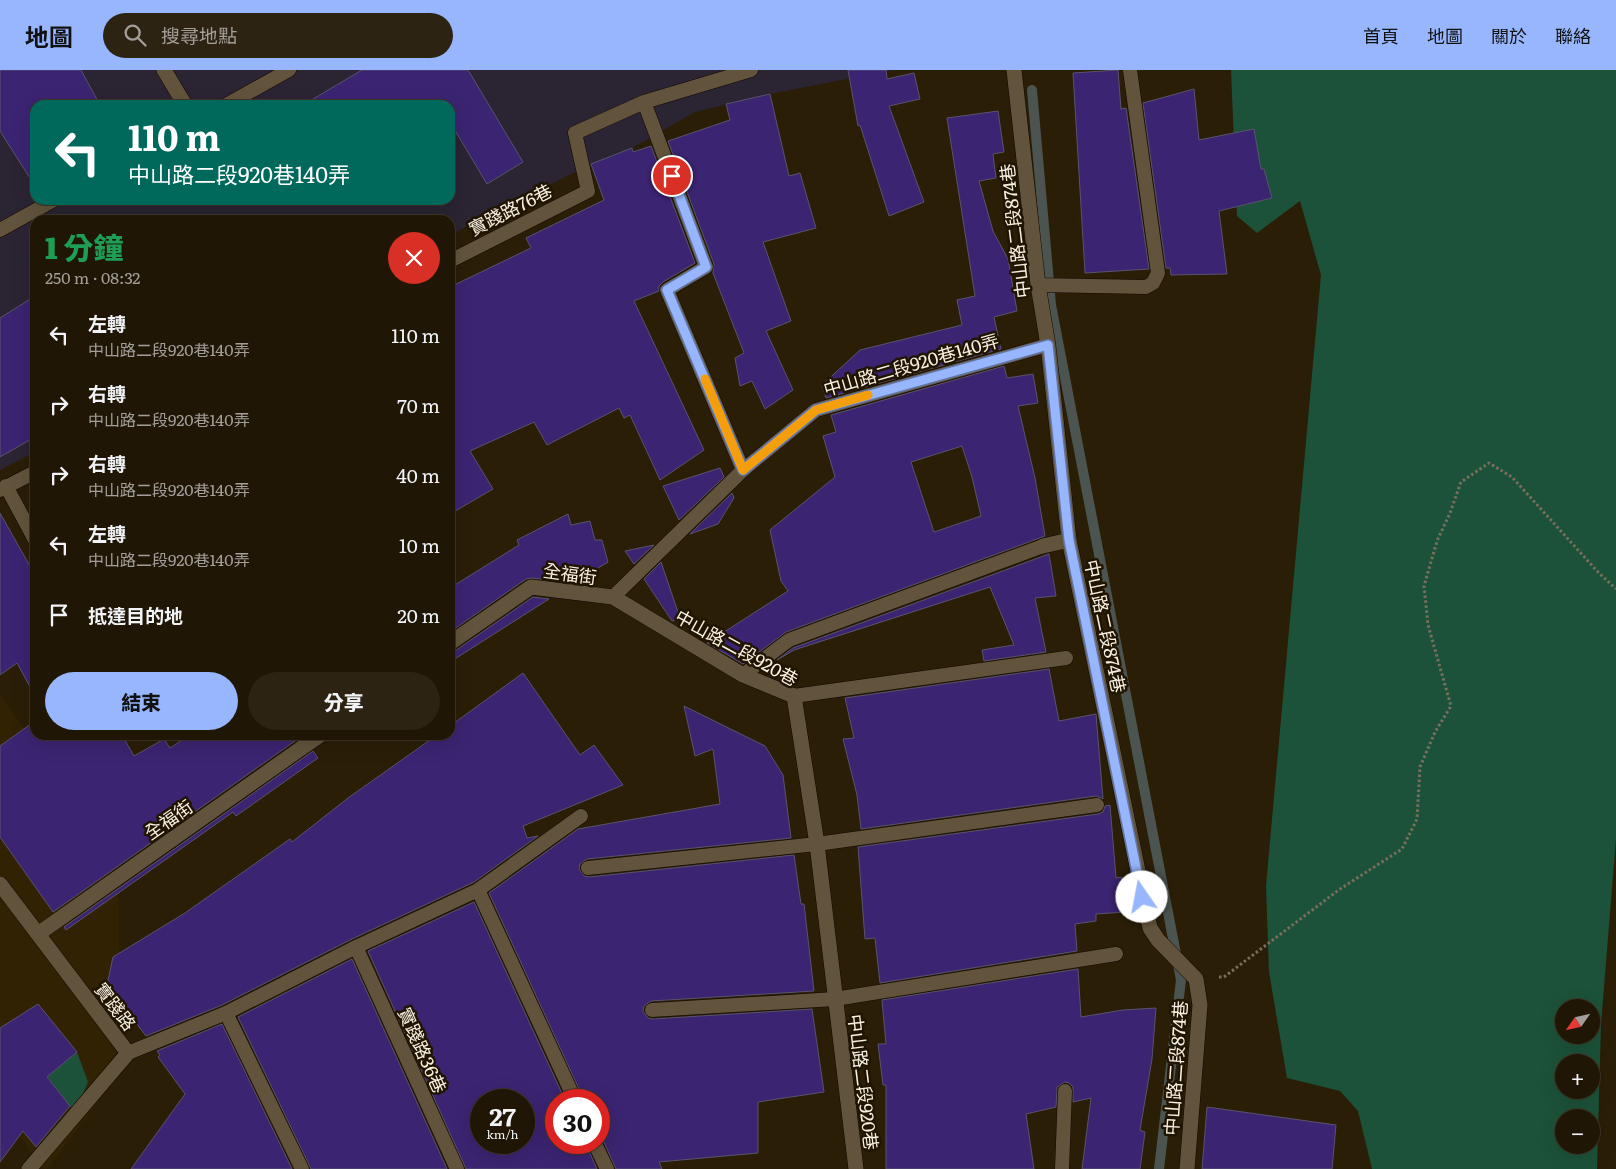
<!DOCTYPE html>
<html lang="zh-TW">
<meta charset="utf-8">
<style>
:root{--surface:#201605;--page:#2d2313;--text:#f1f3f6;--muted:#a29f9a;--line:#3d3527;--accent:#97b6fd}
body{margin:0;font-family:Literata,"Noto Sans TC",serif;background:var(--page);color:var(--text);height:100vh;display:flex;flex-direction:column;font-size:19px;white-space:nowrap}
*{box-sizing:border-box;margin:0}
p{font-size:16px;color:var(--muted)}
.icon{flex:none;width:28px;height:28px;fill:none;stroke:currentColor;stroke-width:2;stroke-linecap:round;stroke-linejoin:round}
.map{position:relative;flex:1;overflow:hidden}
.sheet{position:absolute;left:30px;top:145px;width:425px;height:525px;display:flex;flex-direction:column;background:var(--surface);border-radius:15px;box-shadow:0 5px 20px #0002,0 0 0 1px var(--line)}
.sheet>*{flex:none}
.banner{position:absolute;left:30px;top:30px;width:425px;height:105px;border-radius:15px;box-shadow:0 5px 20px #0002,0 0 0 1px var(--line);background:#00695c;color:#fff;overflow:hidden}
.needle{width:32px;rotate:236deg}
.tools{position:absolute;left:1555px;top:929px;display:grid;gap:10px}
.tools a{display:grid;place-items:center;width:45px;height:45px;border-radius:50%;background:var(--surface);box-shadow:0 5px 20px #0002,0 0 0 1px var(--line);font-size:25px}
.speed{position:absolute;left:470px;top:1019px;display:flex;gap:10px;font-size:25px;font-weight:700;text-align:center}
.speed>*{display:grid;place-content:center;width:65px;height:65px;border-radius:50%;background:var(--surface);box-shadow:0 5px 20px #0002,0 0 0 1px var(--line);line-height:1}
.speed small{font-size:12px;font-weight:400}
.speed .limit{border:8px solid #d22;background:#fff;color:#111}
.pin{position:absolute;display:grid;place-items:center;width:42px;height:42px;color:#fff;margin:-21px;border:2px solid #fff;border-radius:50%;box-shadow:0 1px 5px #0007}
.me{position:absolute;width:55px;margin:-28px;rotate:348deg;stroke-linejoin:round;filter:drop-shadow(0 0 4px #0008)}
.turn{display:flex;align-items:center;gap:18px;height:105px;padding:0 15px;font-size:22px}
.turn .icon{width:65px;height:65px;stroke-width:2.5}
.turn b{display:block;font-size:35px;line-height:42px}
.round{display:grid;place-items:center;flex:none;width:52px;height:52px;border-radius:26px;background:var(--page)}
.head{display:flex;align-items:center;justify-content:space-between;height:85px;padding:0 15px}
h1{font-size:30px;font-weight:800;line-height:38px;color:#1e9e55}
.button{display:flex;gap:10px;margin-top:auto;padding:10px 15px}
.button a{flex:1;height:58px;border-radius:30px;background:var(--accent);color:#111;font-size:20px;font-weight:800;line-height:58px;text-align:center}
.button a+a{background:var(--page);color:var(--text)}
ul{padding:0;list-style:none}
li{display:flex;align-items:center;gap:15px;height:70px;padding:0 15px}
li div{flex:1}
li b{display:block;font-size:19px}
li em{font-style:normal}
header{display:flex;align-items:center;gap:30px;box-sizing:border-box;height:70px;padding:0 25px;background:var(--accent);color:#111}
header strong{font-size:24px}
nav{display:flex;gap:28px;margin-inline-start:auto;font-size:18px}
.search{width:350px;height:45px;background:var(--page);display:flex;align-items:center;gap:12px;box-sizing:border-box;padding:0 18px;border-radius:28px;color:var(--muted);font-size:19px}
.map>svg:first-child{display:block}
</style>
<header>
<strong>地圖</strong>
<div class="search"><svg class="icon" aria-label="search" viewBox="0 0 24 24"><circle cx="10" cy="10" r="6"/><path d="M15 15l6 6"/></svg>搜尋地點</div>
<nav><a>首頁</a><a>地圖</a><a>關於</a><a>聯絡</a></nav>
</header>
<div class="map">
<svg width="1616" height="1099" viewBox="0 0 1616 1099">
<rect width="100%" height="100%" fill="#2a1e07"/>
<polygon fill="#322204" points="0,625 118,787 121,1002 47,1099 44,1099 0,1039"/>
<path fill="#2b2433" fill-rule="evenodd" d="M0 0H893L770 24 695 42 632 78 591 94 450 165V150H35V382L0 400ZM35 35H450V130H35Z"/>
<g fill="#1c5239" fill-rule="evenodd">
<path d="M1231 0H1616V769L1601 954 1597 1099H1372L1358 1041 1340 1021 1287 1008 1269 902 1266 816 1321 205 1300 131 1257 163 1237 146ZM1564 938H1591V965H1564ZM1564 992H1591V1020H1564ZM1564 1048H1591V1075H1564Z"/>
<polygon points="77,982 88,1012 75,1043 47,1006"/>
</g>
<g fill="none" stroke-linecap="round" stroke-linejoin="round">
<polyline stroke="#4b5450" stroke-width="10" points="1032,20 1051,235 1181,910 1159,1099"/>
</g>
<g fill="#3b2471" stroke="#58546d" fill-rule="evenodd">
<polygon points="0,0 81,0 100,35 35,35 35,116 0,61"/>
<polygon points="362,0 468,0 523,92 487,114 450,52 450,35 303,35"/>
<polygon points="848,0 886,0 887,9 914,3 920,29 889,36 924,132 889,146 860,55 858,56"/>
<polygon points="1118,0 1121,39 1126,38 1149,199 1085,203 1073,3"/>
<polygon points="1194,19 1199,70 1254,59 1261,99 1264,99 1272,128 1219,141 1227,204 1171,205 1170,198 1166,198 1143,33"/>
<polygon points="770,24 789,106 800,103 816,158 763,172 791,251 766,261 793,320 765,339 752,311 740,316 735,288 744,283 713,203 714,194 668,71 730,50 726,34"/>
<polygon points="998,41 1004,82 993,84 996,108 979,111 993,161 1008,189 1017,241 994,247 1001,279 826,328 822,315 860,280 962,255 957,230 975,226 947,48"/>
<polygon points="651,76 695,193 663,212 659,216 659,221 634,231 704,380 660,410 630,345 624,348 619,338 547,375 534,352 470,381 493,419 450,444 450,217 531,178 526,168 604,130 591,94 632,78 633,82"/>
<polygon points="35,226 35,367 0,387 0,248"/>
<path d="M1004 296 1007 308 1033 304 1038 333 1018 336 1035 408 1045 466 786 562 743 594 707 573 788 521 781 511 770 460 835 407 823 366 836 362 831 345ZM962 376 972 407 981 446 934 462 911 392Z"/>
<polygon points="720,398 724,407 679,450 663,416"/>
<polygon points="732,423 734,428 718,454 690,464"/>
<polygon points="0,443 35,505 35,626 17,593 0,605"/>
<polygon points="568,444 571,455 590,451 595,470 602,470 608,492 574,513 532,508 526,509 450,562 450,518 519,475 517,470"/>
<polygon points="654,475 634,494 625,481"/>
<polygon points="1049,484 1056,526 1035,528 1046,582 984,591 982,580 1014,575 990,517 794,580 777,590 793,578"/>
<polygon points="661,492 680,548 672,551 644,509"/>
<polygon points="533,527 549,529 450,592 450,582 455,581"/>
<polygon points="1049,599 1059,651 1096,644 1103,729 1096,726 861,759 857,725 843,669 854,668 845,628"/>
<polygon points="523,603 580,685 594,675 623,715 523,756 527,768 538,766 474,812 352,869 222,935 146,966 107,915 113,887 185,843 290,769 292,772 348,728 437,665 450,665 450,656"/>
<polygon points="684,636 765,676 783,705 791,768 587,789 580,794 579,799 584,806 589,807 794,785 801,834 804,834 814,921 651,931 644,936 643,941 648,948 653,949 812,939 824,1022 758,1032 758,1083 659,1092 662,1099 616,1099 602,1068 599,1065 599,1030 584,1030 489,823 578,759 720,734 713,679 695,686"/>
<polygon points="35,651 35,665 122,665 134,686 164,669 170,678 190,665 302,666 53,842 0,767 0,676"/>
<polygon points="313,681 318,688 236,746 233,742 66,860 64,857"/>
<polygon points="1110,735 1116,808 1121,807 1126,842 1096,844 1096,851 1075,854 1077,881 880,913 875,868 865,869 858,777 1098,744 1103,742 1105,736"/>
<path d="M474 832 565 1030H556V1072H585L597 1099H466L368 881ZM481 1030H524V1072H481Z"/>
<polygon points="352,889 447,1099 311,1099 238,947"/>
<polygon points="1078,899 1081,947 1123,940 1156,938 1152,989 1140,1060 1145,1062 1140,1099 1082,1099 1091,1028 1073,1032 1073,1017 1069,1013 1065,1012 1057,1017 1056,1037 1026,1044 1034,1099 886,1099 886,1015 883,1015 878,974 886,974 882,930"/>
<polygon points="38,934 77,982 47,1007 70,1036 36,1077 23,1061 0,1092 0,958"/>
<polygon points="222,954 292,1099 131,1099 185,1024 158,987 160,985 157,981"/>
<polygon points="1207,1037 1336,1055 1332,1099 1202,1099"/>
</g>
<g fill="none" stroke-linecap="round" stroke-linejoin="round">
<defs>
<g id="service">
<polyline points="644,32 706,197 667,220 743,400"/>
<polyline points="226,35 289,0"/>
<polyline points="0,160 54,130"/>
<polyline points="450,191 588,121 575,63 644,32 751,0"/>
<polyline points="1038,215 1146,217 1153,213 1158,203 1130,0"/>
<polyline points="6,416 35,470"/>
<polyline points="0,420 35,402"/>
<polyline points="613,527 743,400 816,340 1048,275"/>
<polyline points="743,605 789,570 1043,476"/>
<polyline points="794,626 1066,588"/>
<polyline points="588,798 817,774 1097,735"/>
<polyline points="478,820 575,1030"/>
<polyline points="356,877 457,1099"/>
<polyline points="652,940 835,929 1116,884"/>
<polyline points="226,943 302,1099"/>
<polyline points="128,983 226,943 356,877 478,820 581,746"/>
<polyline points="594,1072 607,1099"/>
<polyline points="1062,1099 1065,1021"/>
</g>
<g id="pedestrian">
<polyline points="164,0 185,35"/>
<polyline points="1043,476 1069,470"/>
</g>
<g id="minor">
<polyline points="1014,0 1038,215 1048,275 1069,470 1150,858 1158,870 1196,909 1200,935 1187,1099"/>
<polyline points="450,573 531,517 613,527 743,605 794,626 817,774 856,1099"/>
<polyline points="0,814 128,983 29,1099"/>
<polyline points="38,864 320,665"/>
</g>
</defs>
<use href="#service" stroke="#120700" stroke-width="15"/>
<use href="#pedestrian" stroke="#120700" stroke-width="16"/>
<use href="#minor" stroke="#120700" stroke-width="16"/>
<polyline stroke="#7a6f5c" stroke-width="3" stroke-dasharray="2.5 2.5" stroke-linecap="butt" points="1219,907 1224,907 1340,819 1402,779 1417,749 1420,697 1435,662 1451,636 1428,555 1424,516 1437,471 1450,443 1461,412 1489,393 1512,407 1597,501 1616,519"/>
<use href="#service" stroke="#62543c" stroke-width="14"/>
<use href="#pedestrian" stroke="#62543c" stroke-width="15"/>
<use href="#minor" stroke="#62543c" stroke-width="15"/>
</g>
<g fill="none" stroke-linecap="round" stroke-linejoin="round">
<defs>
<polyline id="route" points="672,106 706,197 667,220 743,400 816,340 1048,275 1069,470 1142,827"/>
</defs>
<use href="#route" stroke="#6276a4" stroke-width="12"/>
<use href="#route" stroke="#97b6fd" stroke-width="9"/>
<polyline stroke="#f59e0b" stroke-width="9" points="705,309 743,400 816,340 868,325"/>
</g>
<g text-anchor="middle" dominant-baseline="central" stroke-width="5" stroke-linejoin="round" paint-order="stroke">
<g font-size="18" fill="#f8f0e2" stroke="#201501">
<text transform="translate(510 139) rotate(-27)">實踐路76巷</text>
<text transform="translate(1014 161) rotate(-97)">中山路二段874巷</text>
<text transform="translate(911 294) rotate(-16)">中山路二段920巷140弄</text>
<text transform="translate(570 503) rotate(8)">全福街</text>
<text transform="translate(1106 556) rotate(78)">中山路二段874巷</text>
<text transform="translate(737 577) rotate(29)">中山路二段920巷</text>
<text transform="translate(168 749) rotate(-35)">全福街</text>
<text transform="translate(116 936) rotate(53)">實踐路</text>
<text transform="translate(423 980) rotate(66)">實踐路36巷</text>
<text transform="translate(1175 998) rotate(-86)">中山路二段874巷</text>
<text transform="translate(864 1012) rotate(83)">中山路二段920巷</text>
</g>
</g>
</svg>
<div class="tools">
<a><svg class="needle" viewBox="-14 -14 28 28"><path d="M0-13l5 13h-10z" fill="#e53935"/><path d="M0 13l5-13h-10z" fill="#a29f9a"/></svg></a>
<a>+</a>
<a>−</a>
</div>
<div class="speed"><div>27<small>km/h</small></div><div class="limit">30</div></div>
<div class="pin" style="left:672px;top:106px;background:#d93025"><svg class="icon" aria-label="arrive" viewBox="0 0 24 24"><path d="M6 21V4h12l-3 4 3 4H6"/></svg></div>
<svg class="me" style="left:1142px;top:827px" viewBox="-20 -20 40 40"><circle r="19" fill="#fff"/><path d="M0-13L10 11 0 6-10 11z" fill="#97b6fd"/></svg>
<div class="banner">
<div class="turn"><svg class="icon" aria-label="left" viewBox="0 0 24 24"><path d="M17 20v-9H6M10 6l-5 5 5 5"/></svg><div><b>110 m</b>中山路二段920巷140弄</div></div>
</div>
<section class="sheet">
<div class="head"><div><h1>1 分鐘</h1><p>250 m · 08:32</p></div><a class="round" style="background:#d93025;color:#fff"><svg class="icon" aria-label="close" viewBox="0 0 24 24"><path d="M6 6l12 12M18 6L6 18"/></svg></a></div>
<ul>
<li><svg class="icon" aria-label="left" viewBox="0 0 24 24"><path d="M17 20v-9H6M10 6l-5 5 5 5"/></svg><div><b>左轉</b><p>中山路二段920巷140弄</p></div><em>110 m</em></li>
<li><svg class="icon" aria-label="right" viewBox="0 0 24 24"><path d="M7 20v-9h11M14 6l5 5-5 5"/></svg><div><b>右轉</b><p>中山路二段920巷140弄</p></div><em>70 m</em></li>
<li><svg class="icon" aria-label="right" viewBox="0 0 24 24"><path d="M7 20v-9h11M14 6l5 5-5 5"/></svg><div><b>右轉</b><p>中山路二段920巷140弄</p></div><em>40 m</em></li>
<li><svg class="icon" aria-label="left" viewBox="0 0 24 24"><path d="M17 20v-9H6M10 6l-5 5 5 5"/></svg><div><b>左轉</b><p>中山路二段920巷140弄</p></div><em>10 m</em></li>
<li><svg class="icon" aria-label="arrive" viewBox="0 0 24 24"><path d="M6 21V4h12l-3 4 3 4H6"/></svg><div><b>抵達目的地</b></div><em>20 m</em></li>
</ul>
<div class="button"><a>結束</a><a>分享</a></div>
</section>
</div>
